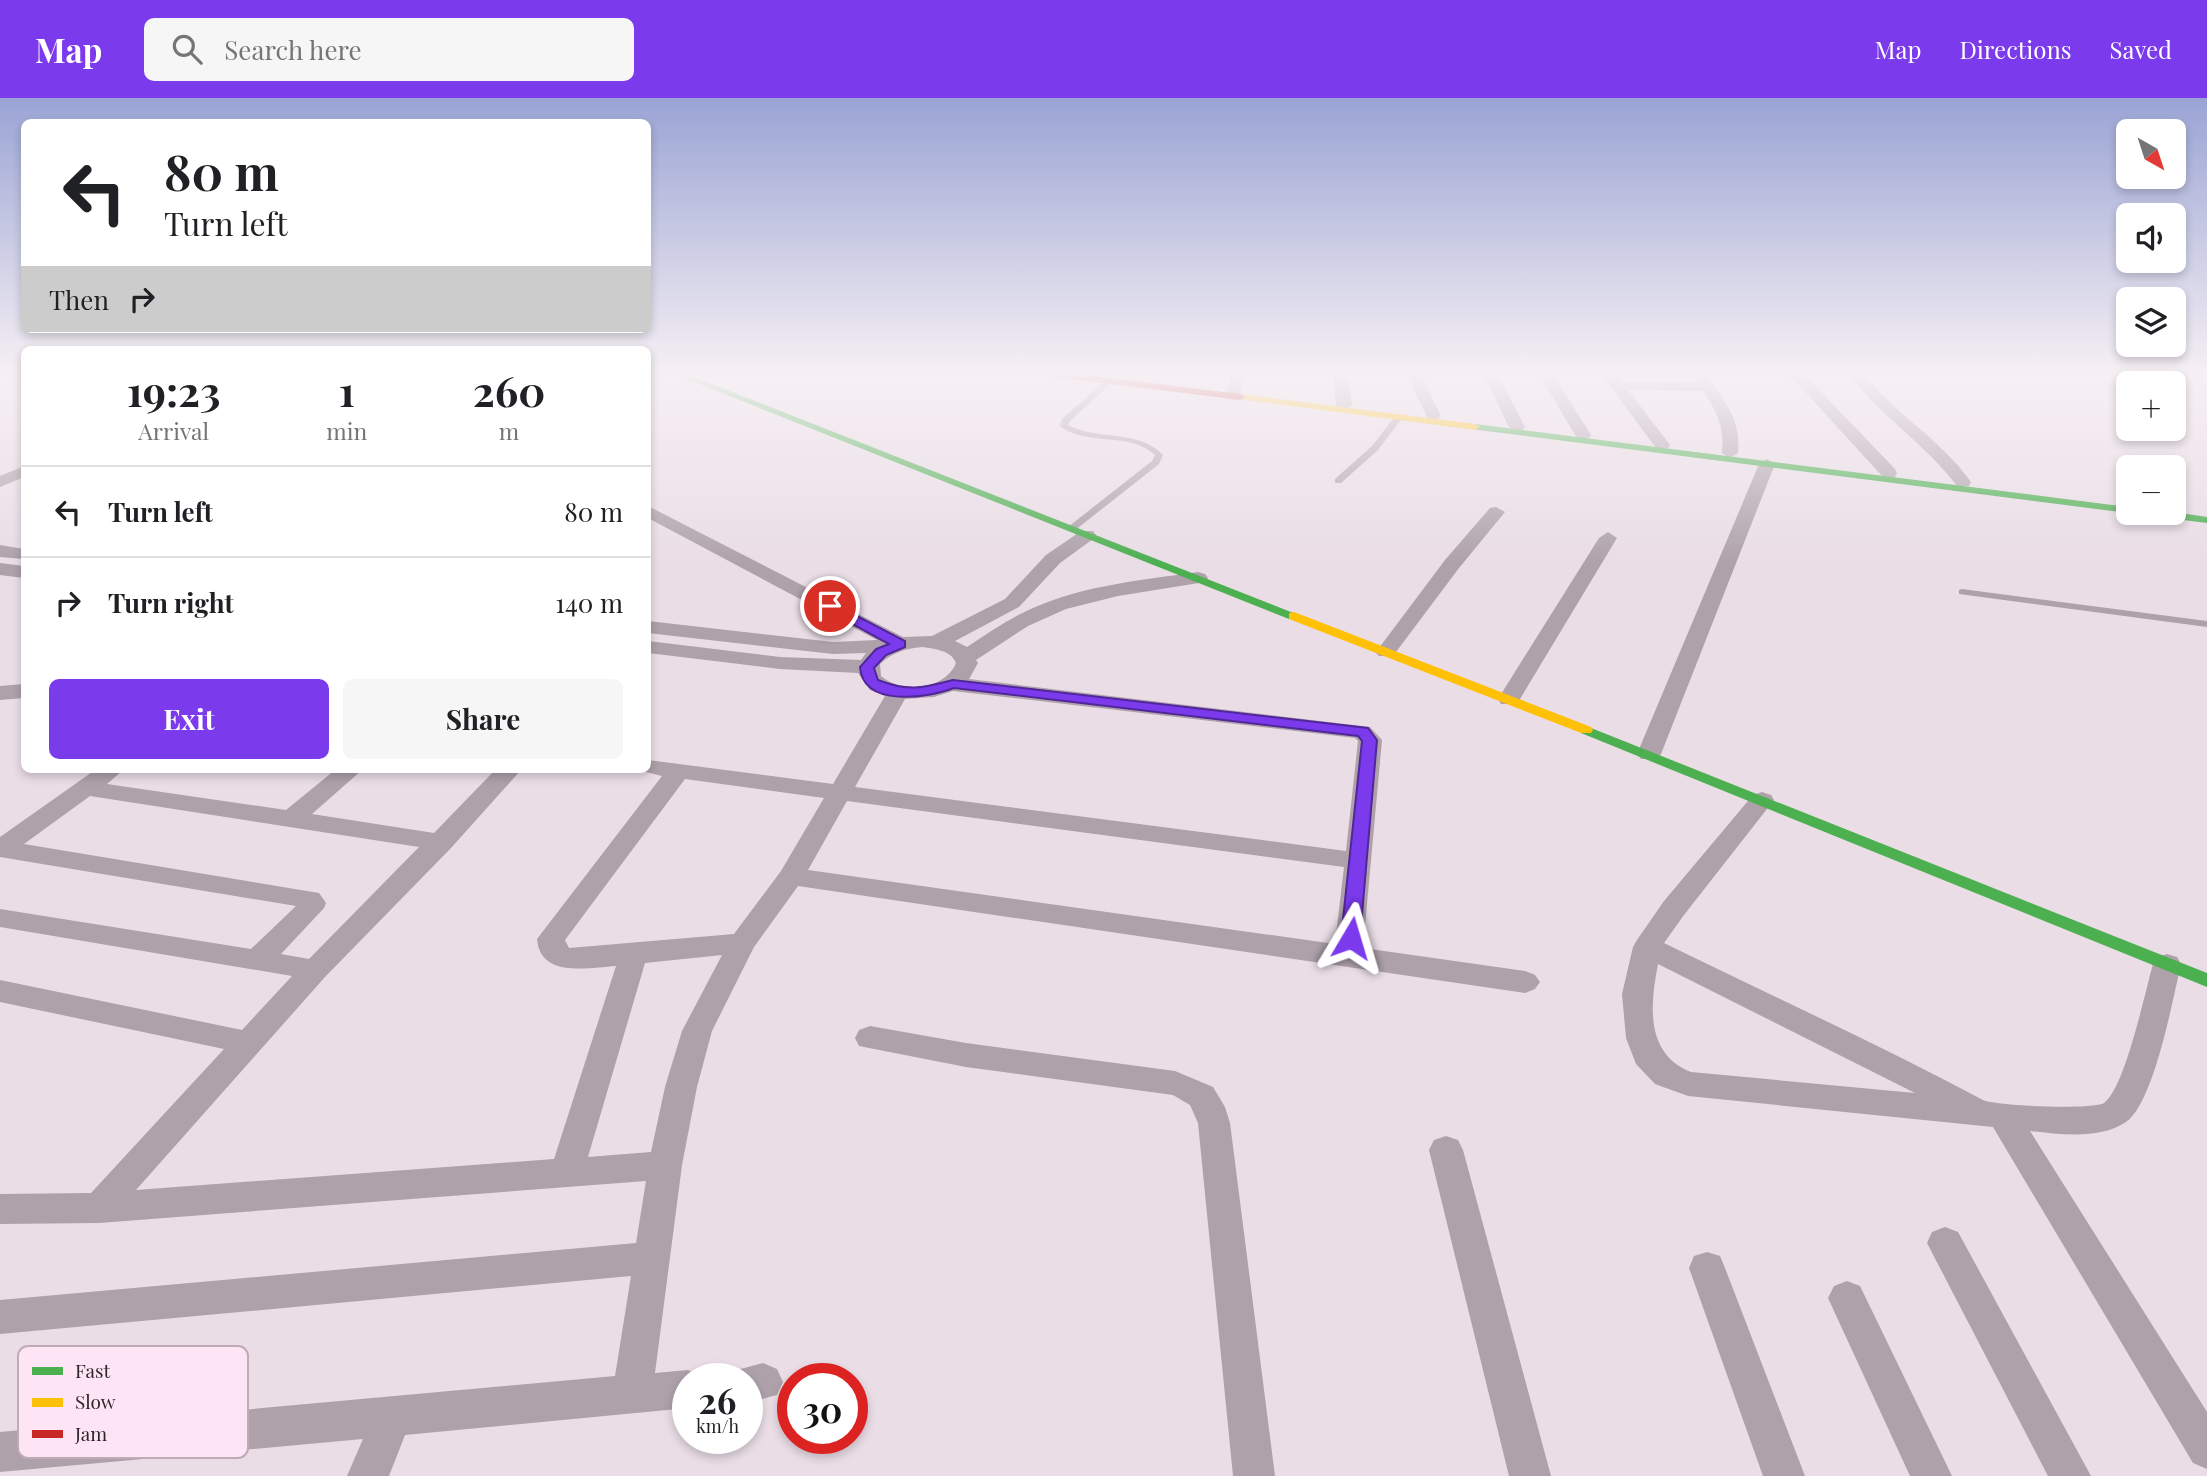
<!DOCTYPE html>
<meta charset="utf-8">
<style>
:root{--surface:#fff;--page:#f6f6f6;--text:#202124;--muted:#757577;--line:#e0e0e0;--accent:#7c3aed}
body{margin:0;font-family:"Playfair Display",serif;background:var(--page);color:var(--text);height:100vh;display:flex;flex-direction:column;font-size:26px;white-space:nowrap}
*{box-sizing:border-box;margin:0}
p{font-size:23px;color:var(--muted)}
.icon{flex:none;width:38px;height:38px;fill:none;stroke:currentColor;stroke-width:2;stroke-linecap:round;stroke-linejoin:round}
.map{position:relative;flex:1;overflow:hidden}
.panel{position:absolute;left:21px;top:248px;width:630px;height:427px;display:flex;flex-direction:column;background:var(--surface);border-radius:10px;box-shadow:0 4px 10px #0003}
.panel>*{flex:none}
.top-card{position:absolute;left:21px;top:21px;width:630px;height:214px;border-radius:10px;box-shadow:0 4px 10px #0003;background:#fff;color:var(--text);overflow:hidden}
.needle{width:46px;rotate:141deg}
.buttons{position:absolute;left:2116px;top:21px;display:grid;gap:14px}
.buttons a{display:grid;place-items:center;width:70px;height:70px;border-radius:10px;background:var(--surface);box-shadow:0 4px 10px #0003;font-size:35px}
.speed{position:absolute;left:672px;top:1265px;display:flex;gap:14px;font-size:35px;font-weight:700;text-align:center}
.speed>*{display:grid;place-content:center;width:91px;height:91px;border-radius:50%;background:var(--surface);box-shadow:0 4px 10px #0003;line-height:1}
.speed small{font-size:18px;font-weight:400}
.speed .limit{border:10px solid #d22;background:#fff;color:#111}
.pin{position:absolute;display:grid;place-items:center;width:60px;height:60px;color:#fff;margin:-30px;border:4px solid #fff;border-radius:50%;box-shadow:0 2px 7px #0007}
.me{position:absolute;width:77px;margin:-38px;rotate:7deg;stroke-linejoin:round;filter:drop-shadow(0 0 5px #0008)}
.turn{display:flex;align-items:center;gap:24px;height:147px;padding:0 28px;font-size:32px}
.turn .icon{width:91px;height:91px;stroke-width:2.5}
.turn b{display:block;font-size:49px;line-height:60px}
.then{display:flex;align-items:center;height:66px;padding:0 28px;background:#0003;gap:14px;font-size:26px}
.eta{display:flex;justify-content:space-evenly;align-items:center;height:119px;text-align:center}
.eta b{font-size:42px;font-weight:700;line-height:49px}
.primary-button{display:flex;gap:14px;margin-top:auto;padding:14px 28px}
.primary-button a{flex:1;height:80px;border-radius:10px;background:var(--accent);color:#fff;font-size:28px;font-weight:700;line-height:80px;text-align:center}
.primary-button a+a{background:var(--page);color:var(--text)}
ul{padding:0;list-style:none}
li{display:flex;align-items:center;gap:21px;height:91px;padding:0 28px;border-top:2px solid var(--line)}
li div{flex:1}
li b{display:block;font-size:26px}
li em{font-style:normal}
header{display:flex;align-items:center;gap:42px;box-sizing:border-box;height:98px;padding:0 35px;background:var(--accent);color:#fff}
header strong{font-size:33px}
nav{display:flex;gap:38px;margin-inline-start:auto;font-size:24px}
.search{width:490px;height:63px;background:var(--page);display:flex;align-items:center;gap:18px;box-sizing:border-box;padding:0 24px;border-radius:10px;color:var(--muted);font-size:26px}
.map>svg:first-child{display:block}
</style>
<header>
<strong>Map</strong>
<div class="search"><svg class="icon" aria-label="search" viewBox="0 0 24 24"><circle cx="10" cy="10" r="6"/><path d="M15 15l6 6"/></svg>Search here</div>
<nav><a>Map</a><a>Directions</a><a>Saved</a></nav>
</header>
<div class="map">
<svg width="2207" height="1378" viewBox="0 0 2207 1378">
<rect width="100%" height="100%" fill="#eadde6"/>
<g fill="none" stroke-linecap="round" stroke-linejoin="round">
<g fill="#aea1aa" fill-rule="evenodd">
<path d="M1107 281 1114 283 1069 324 1068 327C1098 343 1139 331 1163 357L1159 366 1074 433H1068V429L1152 363 1155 357C1130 333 1087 349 1060 328L1062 321Z"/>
<polygon points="1396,317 1403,319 1378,352 1341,385 1335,385 1335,381 1372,348"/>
<polygon points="1962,491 2207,523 2207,529 1959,496 1959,492"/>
</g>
<g fill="#aea1aa" fill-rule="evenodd">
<polygon points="1233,273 1247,273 1239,298 1232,302 1225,298"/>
<polygon points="1333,273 1347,273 1352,307 1349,310 1339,310 1336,307"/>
<polygon points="1405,273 1419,273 1441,318 1438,321 1428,321"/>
<polygon points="1482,273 1496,273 1525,329 1523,332 1517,334 1509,329"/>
<polygon points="1537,273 1551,273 1591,337 1589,340 1577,340"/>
<path d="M1599 273H1613L1622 284H1697L1688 273H1702C1722 297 1742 322 1738 355L1730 360 1722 355C1725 331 1717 313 1703 293L1628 292 1670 347 1668 350H1656Z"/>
<polygon points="1786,273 1801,273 1895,371 1897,375 1895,379 1883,379"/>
<path d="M1847 273H1861C1893 315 1941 341 1971 384L1969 388H1957C1925 345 1878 317 1847 273Z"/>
<polygon points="1767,361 1775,366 1661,656 1657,661 1641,661 1637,656 1759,366"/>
<polygon points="24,368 24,379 0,389 0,378"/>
<path d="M648 408 903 539 932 538 1005 501 1046 457 1081 433H1093L1096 437 1093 441 1060 465 1019 509 955 543 967 549C988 535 1010 520 1033 510 1085 487 1143 482 1198 474L1205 476 1208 480 1205 484 1118 498 1066 511 1028 528 976 562 978 565 969 581 1370 629 1382 642 1363 850 1525 873 1535 877 1540 884 1535 891 1525 895 798 788 754 849 712 933 697 989 682 1067 655 1275 688 1272 702 1278 703 1281H688V1310L405 1337 389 1378H347L363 1341 0 1374V1334L615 1278 631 1178 0 1236V1202L636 1145 646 1083 99 1125 0 1126V1096L91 1095 224 951 0 904V882L242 932 292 878 0 829V811L251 851 296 808 0 759V739L95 672H123L107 686 286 712 335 672H362L312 716 434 735 495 672H521L451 750 325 879 136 1092 554 1061 616 868C588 870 540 880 537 841L662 678 638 672H648V662L833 686 885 598 870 592 858 575 780 571 648 555V543L780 559 861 562 866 555 833 556 648 535V523L833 544 877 542 648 420ZM922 549C935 551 951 552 956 565 945 592 901 596 881 578L880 566C893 554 905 551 922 549ZM953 593 1355 640 1358 643 1346 753 855 689 905 601 934 599ZM685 681 824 700 781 773 734 836 569 850 565 842ZM90 698 419 749 309 861 281 856 324 810 326 805 319 795 24 746ZM847 703 1344 769 1335 846 808 772ZM722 857 682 933 665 989 651 1054 588 1059 645 865Z"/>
<polygon points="1496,409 1505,414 1459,470 1393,558 1379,558 1375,554 1379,550 1445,462 1490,410"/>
<polygon points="1608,434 1617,440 1520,601 1517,606 1501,606 1498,601 1599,440"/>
<polygon points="0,447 24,451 24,461 0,459"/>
<polygon points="0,465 24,468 24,480 0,477"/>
<polygon points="24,586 24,600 0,602 0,588"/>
<path d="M1762 694 1771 697 1774 702 1684 817 1664 845C1770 897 1880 947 1983 1002 1995 1008 2093 1012 2104 1005 2125 990 2145 894 2153 866L2157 859 2167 856 2177 859 2181 866C2173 900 2154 1005 2126 1024 2099 1042 2061 1036 2030 1033L2207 1314V1371L2193 1365 1993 1029 1688 998 1655 986 1636 966 1626 940 1622 896 1633 849 1637 842 1664 803 1753 697ZM1658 866 1915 995 1691 974C1645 956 1650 907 1658 866Z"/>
<polygon points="870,928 966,945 1175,973 1213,989 1225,1009 1230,1025 1275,1378 1233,1378 1198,1025 1190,1007 1173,997 966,969 859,948 855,940 859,932"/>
<polygon points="1446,1038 1458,1042 1463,1052 1551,1378 1509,1378 1429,1052 1434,1042"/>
<polygon points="1945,1129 1958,1134 2091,1378 2048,1378 1927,1145 1932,1134"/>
<polygon points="1707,1154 1720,1158 1725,1170 1805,1378 1763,1378 1689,1170 1694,1158"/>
<polygon points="1847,1183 1860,1188 1952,1378 1910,1378 1828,1200 1834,1188"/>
<polygon points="763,1265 777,1271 783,1284 777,1297 747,1305 747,1281 730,1281 733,1273"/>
</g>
<g fill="#4caf50" fill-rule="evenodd">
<polygon points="667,273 679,273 1301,518 1299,521 1289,521"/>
<polygon points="1475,326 2128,409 2128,415 2131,415 2128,415 1471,331 1470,329"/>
<polygon points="2174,414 2207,419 2207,425 2151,418 2145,415"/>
<polygon points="1586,628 2207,875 2207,889 1581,635 1579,632 1581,629"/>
</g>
<g fill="#ffc107" fill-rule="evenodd">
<polygon points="1240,296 1475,326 1480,329 1475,332 1237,301 1237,297"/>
<polygon points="1294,514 1591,629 1593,632 1591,635 1581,635 1289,521 1289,515"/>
</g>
<polygon fill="#c62828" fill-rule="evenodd" points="1027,273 1053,273 1240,296 1245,299 1240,302 1032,276"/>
</g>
<linearGradient id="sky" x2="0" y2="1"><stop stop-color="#9aa4d4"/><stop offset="0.59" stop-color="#f6f0f4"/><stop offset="1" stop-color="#f6f0f4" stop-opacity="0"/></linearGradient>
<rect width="2207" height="466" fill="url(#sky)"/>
<path fill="#7c3aed" stroke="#51269a" stroke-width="2" d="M830 504 905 543V549L886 557 874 570 878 582C909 594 922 590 953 582L1368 630 1377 642 1360 840 1357 845H1344L1341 840 1362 643 1358 638 954 590C928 600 863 610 860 569L876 551 889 546 825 511V505Z"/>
<rect x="18" y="1248" width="230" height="112" rx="10" fill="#fde5f5" stroke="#bfabb8" stroke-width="2"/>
<rect x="32" y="1269" width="31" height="8" fill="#4caf50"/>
<rect x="32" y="1300" width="31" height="9" fill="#ffc107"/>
<rect x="32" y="1332" width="31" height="8" fill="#c62828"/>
<g font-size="19" fill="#2e252b">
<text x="75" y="1280">Fast</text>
<text x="75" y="1311">Slow</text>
<text x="75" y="1343">Jam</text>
</g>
</svg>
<div class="buttons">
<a><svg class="needle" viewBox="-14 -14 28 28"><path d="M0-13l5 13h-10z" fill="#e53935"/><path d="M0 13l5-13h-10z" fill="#757577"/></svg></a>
<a><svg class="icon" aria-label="sound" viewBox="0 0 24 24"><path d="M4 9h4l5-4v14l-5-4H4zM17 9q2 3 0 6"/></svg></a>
<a><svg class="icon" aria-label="layers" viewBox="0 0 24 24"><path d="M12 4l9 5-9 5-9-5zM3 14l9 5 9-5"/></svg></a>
<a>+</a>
<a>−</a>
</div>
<div class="speed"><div>26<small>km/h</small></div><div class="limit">30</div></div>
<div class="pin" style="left:830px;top:508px;background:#d93025"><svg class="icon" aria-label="arrive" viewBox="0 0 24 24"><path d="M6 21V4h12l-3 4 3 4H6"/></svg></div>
<svg class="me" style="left:1351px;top:840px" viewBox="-20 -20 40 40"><path d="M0-17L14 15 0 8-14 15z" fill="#7c3aed" stroke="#fff" stroke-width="4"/></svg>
<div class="top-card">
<div class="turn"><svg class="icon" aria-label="left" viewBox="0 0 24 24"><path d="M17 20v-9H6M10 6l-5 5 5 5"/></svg><div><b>80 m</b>Turn left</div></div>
<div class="then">Then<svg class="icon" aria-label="right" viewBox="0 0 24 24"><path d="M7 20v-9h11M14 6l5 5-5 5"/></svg></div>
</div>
<section class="panel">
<div class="eta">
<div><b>19:23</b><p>Arrival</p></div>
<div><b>1</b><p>min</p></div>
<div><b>260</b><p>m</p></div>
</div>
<ul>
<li><svg class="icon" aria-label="left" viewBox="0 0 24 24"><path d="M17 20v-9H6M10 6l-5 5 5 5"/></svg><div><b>Turn left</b></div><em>80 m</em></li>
<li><svg class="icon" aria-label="right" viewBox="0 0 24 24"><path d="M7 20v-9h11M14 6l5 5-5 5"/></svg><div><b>Turn right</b></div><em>140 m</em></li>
</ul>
<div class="primary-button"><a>Exit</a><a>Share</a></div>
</section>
</div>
